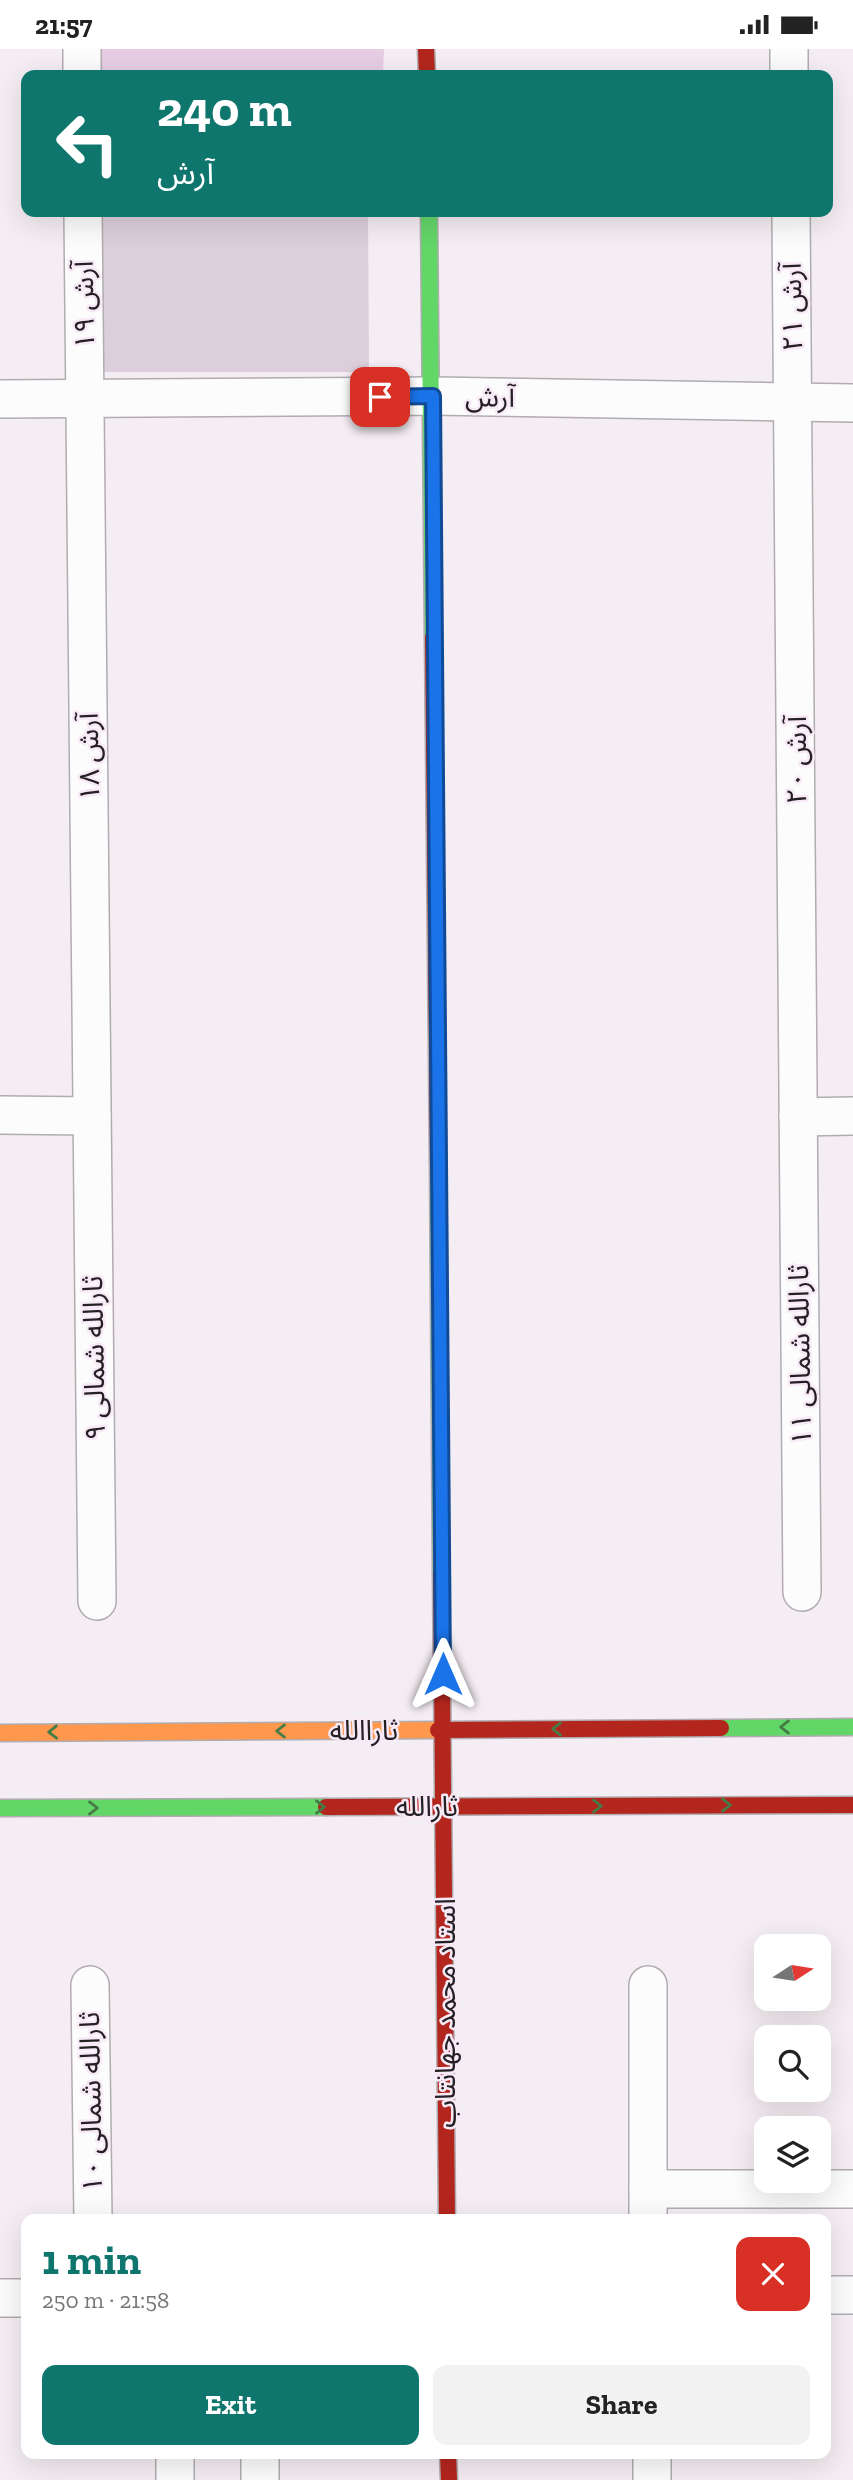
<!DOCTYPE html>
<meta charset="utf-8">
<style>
:root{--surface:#fff;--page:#f2f2f2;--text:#222;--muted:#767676;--accent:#0f766e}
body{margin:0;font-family:"Zilla Slab","Noto Sans Arabic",serif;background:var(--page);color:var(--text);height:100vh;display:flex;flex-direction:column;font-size:26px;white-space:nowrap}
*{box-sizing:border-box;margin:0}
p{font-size:23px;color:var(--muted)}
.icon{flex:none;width:38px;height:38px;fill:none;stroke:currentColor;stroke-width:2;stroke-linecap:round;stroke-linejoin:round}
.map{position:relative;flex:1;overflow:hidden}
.sheet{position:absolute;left:21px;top:2165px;width:810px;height:245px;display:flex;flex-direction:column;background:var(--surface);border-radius:14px;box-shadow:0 7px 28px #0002}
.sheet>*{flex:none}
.banner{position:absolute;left:21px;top:21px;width:812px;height:147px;border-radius:14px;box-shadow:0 7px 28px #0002;background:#0f766e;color:#fff;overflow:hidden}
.needle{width:46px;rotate:78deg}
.fabs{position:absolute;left:754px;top:1885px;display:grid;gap:14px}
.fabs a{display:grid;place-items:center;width:77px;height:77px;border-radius:14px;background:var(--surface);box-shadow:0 7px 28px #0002;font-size:35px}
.pin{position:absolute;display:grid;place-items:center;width:60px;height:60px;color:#fff;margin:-30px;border-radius:14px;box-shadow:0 4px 10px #0006}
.me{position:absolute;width:77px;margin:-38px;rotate:0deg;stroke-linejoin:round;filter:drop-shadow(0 0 5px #0008)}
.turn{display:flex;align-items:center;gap:24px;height:147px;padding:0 21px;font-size:32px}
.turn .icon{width:91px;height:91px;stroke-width:2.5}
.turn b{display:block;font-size:49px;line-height:60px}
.round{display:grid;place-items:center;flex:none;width:74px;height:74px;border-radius:14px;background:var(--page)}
.headline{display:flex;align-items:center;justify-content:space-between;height:119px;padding:0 21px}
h1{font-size:42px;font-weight:800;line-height:52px;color:var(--accent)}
.action{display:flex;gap:14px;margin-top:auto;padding:14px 21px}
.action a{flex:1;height:80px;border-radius:14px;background:var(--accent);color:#fff;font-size:28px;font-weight:800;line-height:80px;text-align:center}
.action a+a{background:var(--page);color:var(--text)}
.status{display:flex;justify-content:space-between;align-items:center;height:49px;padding:0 35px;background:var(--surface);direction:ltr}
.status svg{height:19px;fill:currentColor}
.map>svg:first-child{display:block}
</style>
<div class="status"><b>21:57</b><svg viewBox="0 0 49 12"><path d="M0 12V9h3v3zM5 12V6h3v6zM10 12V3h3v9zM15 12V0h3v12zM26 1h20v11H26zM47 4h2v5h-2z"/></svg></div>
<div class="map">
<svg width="853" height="2431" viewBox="0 0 853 2431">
<rect width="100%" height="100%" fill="#f4edf3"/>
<polygon fill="#e6cde4" points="96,0 384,0 383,26 96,26"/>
<polygon fill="#dccedb" points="100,163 368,163 369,323 101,323"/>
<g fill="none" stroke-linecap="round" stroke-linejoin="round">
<defs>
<g id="street">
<polyline points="82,0 82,26"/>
<polyline points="789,0 789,26"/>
<polyline points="83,163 97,1552"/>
<polyline points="791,163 802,1543"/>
<polyline points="0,350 433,347 853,354"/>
<polyline points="0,1066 92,1067"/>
<polyline points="798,1068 853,1067"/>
<polyline points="90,1936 93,2170"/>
<polyline points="648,2140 853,2140"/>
<polyline points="648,2170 648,1936"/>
<polyline points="826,2246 853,2246"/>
<polyline points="0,2249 26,2249"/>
<polyline points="652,2404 652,2431"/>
<polyline points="175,2431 175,2404"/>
<polyline points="260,2431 260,2404"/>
</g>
<g id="fast">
<polyline points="429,163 433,588"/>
<polyline points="438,1111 441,1525"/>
<polyline points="721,1679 853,1678"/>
<polyline points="0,1759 326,1758"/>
</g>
<polyline id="slow" points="0,1684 438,1681"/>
<g id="jam">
<polyline points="426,0 427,26"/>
<polyline points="433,588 438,1111"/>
<polyline points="441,1525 447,2170"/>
<polyline points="438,1681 721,1679"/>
<polyline points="326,1758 853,1756"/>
<polyline points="448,2404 449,2431"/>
</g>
</defs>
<use href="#street" stroke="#b1acb0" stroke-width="40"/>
<use href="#fast" stroke="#b1acb0" stroke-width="19"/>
<use href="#slow" stroke="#b1acb0" stroke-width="19"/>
<use href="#jam" stroke="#b1acb0" stroke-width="19"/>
<use href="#street" stroke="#fdfcfd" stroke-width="37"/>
<use href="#fast" stroke="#63d668" stroke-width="16"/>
<use href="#slow" stroke="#ff974d" stroke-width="16"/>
<use href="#jam" stroke="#b3261e" stroke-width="16"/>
</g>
<defs><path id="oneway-chevron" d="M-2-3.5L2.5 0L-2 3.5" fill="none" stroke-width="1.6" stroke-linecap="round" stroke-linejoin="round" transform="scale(1.75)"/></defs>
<g stroke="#447b46">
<use href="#oneway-chevron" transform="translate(785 1678) rotate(180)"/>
<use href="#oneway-chevron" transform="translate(557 1680) rotate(180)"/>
<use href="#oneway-chevron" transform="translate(281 1682) rotate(180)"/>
<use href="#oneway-chevron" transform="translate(53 1683) rotate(179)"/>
<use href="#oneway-chevron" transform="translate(726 1756)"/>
<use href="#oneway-chevron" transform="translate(597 1757)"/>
<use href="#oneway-chevron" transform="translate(320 1758)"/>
<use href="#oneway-chevron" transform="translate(93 1759)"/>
</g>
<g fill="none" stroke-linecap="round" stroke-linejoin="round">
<defs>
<polyline id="route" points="380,348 433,347 443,1625"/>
</defs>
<use href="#route" stroke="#114b97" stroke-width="18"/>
<use href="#route" stroke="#1a73e8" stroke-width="12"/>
</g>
<g text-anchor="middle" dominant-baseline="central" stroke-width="5" stroke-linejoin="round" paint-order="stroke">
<g font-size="28" fill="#252024" stroke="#f7eaf6">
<text transform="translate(84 256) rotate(-91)">آرش ۱۹</text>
<text transform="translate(792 258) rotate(-91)">آرش ۲۱</text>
<text transform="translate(490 348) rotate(1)">آرش</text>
<text transform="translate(89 708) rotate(-91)">آرش ۱۸</text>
<text transform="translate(796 711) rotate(-90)">آرش ۲۰</text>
<text transform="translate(800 1306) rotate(-91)">ثارالله شمالی ۱۱</text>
<text transform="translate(94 1309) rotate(-91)">ثارالله شمالی ۹</text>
<text x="364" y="1681">ثاراالله</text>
<text x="427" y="1757">ثارالله</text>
<text transform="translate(445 1964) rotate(-90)">استاد محمد جهانتاب</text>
<text transform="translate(91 2053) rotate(-91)">ثارالله شمالی ۱۰</text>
</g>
</g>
</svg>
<div class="fabs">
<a><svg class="needle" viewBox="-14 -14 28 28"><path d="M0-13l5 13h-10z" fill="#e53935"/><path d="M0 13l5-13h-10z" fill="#767676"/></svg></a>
<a><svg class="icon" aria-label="search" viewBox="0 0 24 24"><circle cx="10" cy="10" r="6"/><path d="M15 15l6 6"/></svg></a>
<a><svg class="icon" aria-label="layers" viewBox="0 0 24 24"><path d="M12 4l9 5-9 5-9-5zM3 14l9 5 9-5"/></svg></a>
</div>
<div class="pin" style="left:380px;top:348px;background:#d93025"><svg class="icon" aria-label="arrive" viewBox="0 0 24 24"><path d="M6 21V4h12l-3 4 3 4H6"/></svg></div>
<svg class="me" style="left:443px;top:1625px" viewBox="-20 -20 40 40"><path d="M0-17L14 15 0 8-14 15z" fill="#1a73e8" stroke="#fff" stroke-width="4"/></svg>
<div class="banner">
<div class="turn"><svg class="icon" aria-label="left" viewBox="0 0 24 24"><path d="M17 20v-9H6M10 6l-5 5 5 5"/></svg><div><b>240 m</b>آرش</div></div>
</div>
<section class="sheet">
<div class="headline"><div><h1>1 min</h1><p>250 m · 21:58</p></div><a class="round" style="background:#d93025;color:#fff"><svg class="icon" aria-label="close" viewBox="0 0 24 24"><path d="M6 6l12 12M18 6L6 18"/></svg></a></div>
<div class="action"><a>Exit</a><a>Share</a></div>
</section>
</div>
